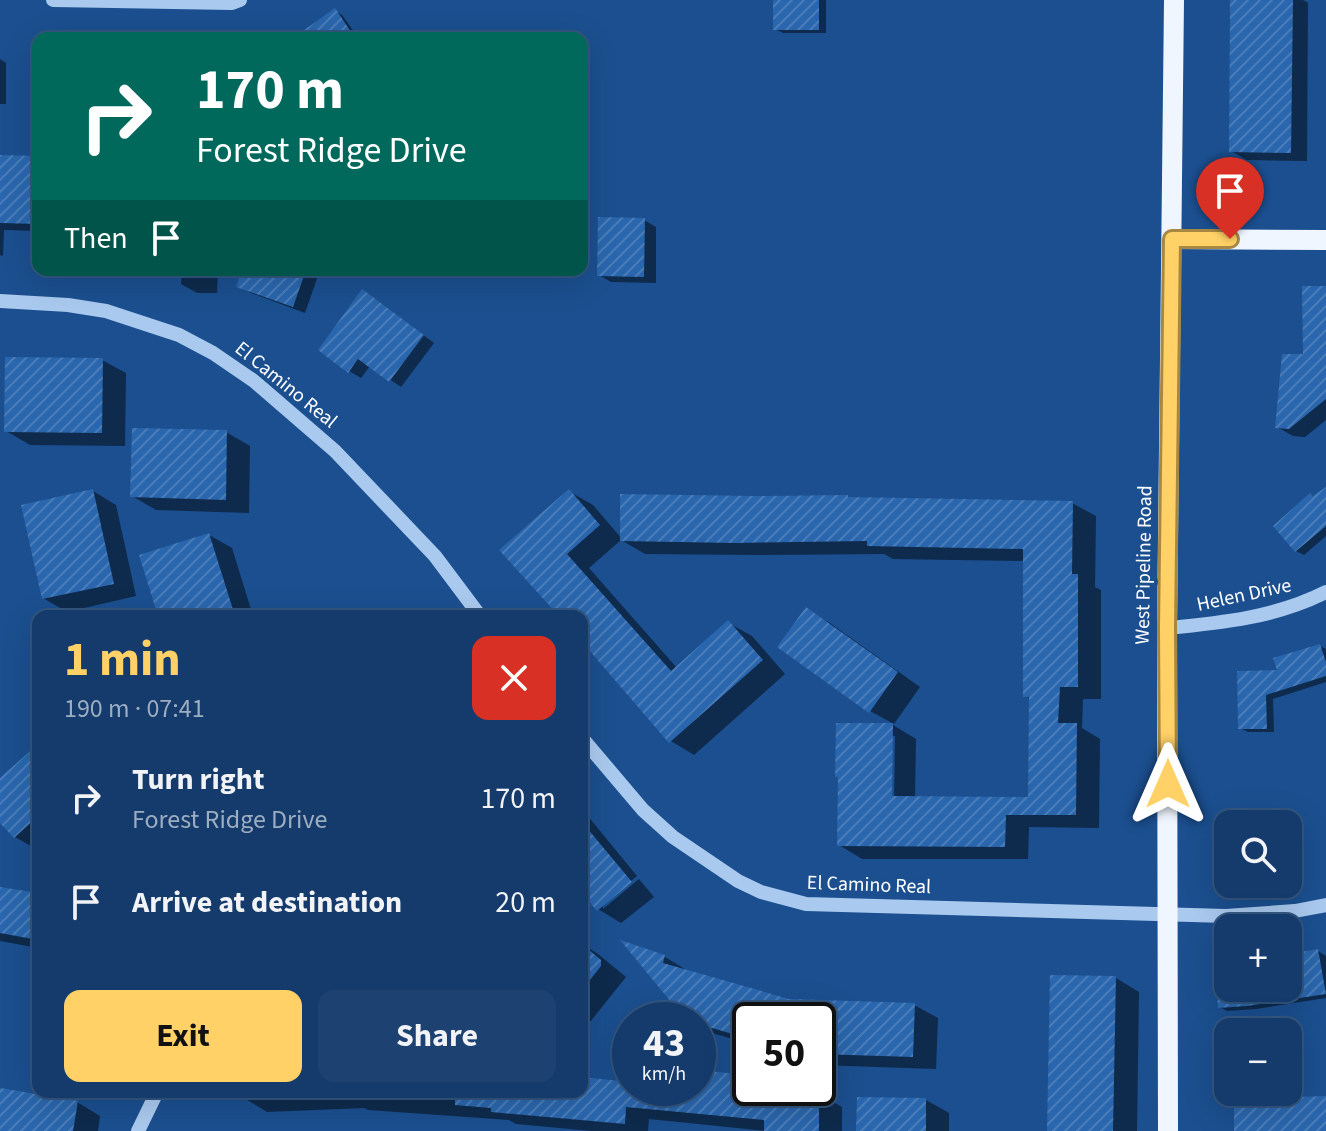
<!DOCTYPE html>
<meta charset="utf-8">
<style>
:root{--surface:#143b6b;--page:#1d4271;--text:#f1f3f6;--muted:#9dadc1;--line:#33557e;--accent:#ffd166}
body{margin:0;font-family:"Source Sans 3",sans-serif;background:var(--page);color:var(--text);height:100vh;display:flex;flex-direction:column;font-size:30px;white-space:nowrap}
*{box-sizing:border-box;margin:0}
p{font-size:26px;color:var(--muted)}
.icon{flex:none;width:44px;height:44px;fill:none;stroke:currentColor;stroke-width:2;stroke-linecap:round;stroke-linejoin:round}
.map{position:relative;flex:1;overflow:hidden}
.panel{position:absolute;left:32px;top:610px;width:556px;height:488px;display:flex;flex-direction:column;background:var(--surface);border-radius:16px;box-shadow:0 8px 32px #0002,0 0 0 2px var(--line)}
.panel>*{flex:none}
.hud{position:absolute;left:32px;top:32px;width:556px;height:244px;border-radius:16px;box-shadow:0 8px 32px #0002,0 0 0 2px var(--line);background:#00695c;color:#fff;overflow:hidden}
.fabs{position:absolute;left:1214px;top:810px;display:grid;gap:16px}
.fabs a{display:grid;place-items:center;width:88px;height:88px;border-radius:16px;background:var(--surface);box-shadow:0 8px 32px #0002,0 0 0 2px var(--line);font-size:40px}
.speed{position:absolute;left:612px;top:1002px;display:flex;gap:16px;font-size:40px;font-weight:700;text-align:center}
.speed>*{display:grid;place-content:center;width:104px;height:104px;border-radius:50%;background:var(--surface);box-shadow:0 8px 32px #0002,0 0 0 2px var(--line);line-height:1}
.speed small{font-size:20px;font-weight:400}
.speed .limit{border:4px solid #111;border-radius:12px;background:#fff;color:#111}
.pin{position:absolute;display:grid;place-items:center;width:68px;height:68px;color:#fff;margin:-82px -34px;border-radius:50% 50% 50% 0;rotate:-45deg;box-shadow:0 0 8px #0007}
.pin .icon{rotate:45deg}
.me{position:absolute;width:88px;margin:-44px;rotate:0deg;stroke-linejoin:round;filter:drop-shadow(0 0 6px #0008)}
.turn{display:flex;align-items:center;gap:28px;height:168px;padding:0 32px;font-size:36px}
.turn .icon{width:104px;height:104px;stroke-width:2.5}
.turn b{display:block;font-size:56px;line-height:68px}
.then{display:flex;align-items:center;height:76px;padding:0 32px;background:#0003;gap:16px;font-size:30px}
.round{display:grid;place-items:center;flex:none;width:84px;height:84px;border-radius:16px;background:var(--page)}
.head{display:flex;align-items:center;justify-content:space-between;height:136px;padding:0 32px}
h1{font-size:48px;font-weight:700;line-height:60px;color:var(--accent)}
.button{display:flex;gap:16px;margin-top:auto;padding:16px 32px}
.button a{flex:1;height:92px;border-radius:16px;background:var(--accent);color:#111;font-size:32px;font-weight:700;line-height:92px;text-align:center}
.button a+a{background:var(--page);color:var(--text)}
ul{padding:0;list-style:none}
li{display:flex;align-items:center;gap:24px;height:104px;padding:0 32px}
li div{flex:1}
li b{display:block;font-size:30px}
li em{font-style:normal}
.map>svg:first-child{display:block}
</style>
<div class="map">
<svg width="1326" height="1131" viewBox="0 0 1326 1131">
<defs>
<pattern id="building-hatch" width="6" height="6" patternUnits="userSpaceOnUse" patternTransform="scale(2)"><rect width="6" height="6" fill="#2a66ad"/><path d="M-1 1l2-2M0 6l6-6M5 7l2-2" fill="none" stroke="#4a7db9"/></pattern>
</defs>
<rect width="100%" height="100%" fill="#1b4f8f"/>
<g fill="#0007" fill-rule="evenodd">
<polygon points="775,0 826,0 826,33 783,33 775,29"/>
<polygon points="1232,0 1303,0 1308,3 1307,161 1247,160 1231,151"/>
<polygon points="335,11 342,15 357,36 355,38 297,38"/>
<polygon points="0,59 6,63 6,104 0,104"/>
<polygon points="0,157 38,158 38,231 4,230 3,256 0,255"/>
<polygon points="644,220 656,227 656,283 611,282 599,275"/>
<polygon points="179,270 218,270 217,293 197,293 181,284 182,270"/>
<polygon points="245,270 320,270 305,313 251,293 239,286"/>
<polygon points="1326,288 1326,420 1305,437 1293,436 1277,427 1305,356"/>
<polygon points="375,299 434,343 401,387 370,366 361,378 349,371"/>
<polygon points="102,360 126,373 125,446 30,445 6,431"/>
<polygon points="226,432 250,446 249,513 156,510 132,496"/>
<polygon points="1326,490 1326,536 1304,555 1296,551 1314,498"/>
<polygon points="93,491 116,505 136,596 67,612 43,598"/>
<path d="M570 492 593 505 622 539 852 499 1072 503 1096 516 1095 587 1101 590V699H1083L1082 728 1100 739 1099 828 1029 827 1028 859H862L839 845 893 725 916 739 915 798 1030 799 1031 699 1025 696V561L893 559 884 554 760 555 645 554 621 540 589 568 677 668 728 623 752 636 785 674 694 755 671 741 582 639V616H561ZM891 736H895L894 806H890Z"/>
<polygon points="209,535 232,548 253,616 160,616"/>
<polygon points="806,609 830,623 920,687 894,724 870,711"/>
<polygon points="1320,646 1326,649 1326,682 1273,699 1274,732 1248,732 1240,728 1280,672"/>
<polygon points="38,746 38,850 15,837 0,820 0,781"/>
<polygon points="582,809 637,876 603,904 603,909 639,879 654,897 621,923 598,909 582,890"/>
<polygon points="0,889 38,895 38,948 0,941"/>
<polygon points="582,944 598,954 626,977 582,1032"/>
<polygon points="626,944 665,957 688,971 789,1001 914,1005 938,1018 936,1069 818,1065 818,1020 750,1020 750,1044 698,1029 698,1020 680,1020 671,1015 679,1008"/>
<polygon points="1318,951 1326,956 1326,998 1256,1009 1227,1011 1220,1007 1218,964 1228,964 1228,988 1288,988 1288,956"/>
<polygon points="1116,978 1139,992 1137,1131 1049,1131"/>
<polygon points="698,1072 737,1076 750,1083 750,1088 761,1090 760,1093 819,1094 842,1107 842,1131 766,1131 649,1119 648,1131 591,1131 516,1124 509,1120 368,1110 364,1108 267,1112 244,1098 243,1092 582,1092 582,1079 630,1084 630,1088 698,1088"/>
<polygon points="0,1090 77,1102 100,1116 98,1131 0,1131"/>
<polygon points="926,1100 949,1113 949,1131 858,1131"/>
</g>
<g fill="url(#building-hatch)">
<rect x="773" y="0" width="46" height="30"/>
<polygon points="1230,0 1293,0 1291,153 1229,152"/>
<polygon points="335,8 351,32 342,38 293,38"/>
<polygon points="0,155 38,156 38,224 0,223"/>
<polygon points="598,217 645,218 644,277 597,276"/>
<polygon points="242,270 306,270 293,307 236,287"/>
<polygon points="1302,286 1326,286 1326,399 1289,429 1275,428 1282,354 1303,354"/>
<polygon points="362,289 424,335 389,382 358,359 348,373 318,350"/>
<polygon points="5,357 103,358 102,433 4,432"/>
<polygon points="132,428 227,430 226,500 130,497"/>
<polygon points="1326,487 1326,526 1295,552 1273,526 1310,493 1313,496"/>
<polygon points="93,489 114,584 42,599 21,505"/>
<polygon points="569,489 600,525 567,554 671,671 728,620 763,660 669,743 582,642 582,616 559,616 499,550"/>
<polygon points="620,494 756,496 848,495 848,497 1073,501 1072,574 1078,574 1078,687 1060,687 1058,723 1077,723 1076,815 1006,815 1005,847 837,846 838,777 835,777 836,723 893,723 892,796 1028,797 1029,697 1023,697 1023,549 867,546 867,541 735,543 620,541"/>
<polygon points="209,533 235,616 158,616 139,555"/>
<polygon points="806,607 898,672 869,713 777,647"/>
<polygon points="1320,644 1326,662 1326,676 1266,695 1267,729 1238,729 1237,671 1277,670 1273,658"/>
<polygon points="38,744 38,816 14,838 0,823 0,778"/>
<polygon points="582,822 632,882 597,911 582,893"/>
<polygon points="0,887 38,893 38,940 0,933"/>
<polygon points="620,940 665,955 663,963 789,999 915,1003 913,1057 818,1054 818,1020 750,1020 750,1039 698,1024 698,1020 683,1020 668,1016 676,1008"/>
<polygon points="582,944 601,960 601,966 582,990"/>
<polygon points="1318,949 1326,994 1247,1006 1218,1008 1217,988 1288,988 1288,954"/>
<polygon points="1050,975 1116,976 1113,1131 1047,1131"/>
<polygon points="698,1070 738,1074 736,1091 819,1092 819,1131 764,1131 764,1120 626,1107 625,1124 491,1112 491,1108 455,1105 455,1092 582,1092 582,1077 628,1082 628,1088 698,1088"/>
<polygon points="0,1088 78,1101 73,1131 0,1131"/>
<polygon points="1326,1096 1326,1131 1234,1131 1234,1103 1299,1103 1298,1097"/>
<polygon points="857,1097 926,1098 926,1131 856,1131"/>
</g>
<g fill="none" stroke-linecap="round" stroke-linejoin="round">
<g stroke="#a9c9ee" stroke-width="14">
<polyline points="53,0 232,3 240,0"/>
<polyline points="0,301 68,305 106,311 179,335 213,353 254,381 335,451 435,556 480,616"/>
<path d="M1167 628C1222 623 1277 617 1326 592"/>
<polyline points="582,738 643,810 673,837 738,881 761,892 806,904 1226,916 1295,911 1326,905"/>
<polyline points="138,1131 157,1092"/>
</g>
<g stroke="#f0f6ff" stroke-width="20">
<polyline points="1172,239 1326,240"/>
<polyline points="1168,1131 1167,628 1174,0"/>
</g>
</g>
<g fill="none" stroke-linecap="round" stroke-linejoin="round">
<defs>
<polyline id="route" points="1168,784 1167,628 1172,239 1230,239"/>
</defs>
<use href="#route" stroke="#a68842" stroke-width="20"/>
<use href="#route" stroke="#ffd166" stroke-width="14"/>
</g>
<g text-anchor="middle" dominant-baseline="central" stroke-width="8" stroke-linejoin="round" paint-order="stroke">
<g font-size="20" fill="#fff" stroke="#1b4f8f">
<text transform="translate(286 385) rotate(39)">El Camino Real</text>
<text transform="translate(1144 565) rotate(-89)">West Pipeline Road</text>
<text transform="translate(1244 595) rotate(-12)">Helen Drive</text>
<text transform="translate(869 885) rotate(2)">El Camino Real</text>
</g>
</g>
</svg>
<div class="fabs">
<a><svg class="icon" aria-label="search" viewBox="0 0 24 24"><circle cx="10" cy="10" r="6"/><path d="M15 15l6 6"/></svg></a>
<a>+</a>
<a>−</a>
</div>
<div class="speed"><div>43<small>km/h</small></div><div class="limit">50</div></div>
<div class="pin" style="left:1230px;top:239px;background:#d93025"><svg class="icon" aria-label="arrive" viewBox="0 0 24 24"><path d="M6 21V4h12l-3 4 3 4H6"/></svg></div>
<svg class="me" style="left:1168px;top:784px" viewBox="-20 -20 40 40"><path d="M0-17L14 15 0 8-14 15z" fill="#ffd166" stroke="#fff" stroke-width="4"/></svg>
<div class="hud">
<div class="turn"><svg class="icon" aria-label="right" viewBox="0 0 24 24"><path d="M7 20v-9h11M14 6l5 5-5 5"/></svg><div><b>170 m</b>Forest Ridge Drive</div></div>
<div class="then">Then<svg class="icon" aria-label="arrive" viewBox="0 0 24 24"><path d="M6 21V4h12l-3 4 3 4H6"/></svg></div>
</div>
<section class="panel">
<div class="head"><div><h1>1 min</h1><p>190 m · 07:41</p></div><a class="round" style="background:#d93025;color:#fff"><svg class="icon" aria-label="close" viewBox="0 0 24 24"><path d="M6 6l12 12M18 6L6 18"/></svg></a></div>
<ul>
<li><svg class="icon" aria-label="right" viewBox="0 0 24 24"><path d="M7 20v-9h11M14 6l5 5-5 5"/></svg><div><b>Turn right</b><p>Forest Ridge Drive</p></div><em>170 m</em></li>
<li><svg class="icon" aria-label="arrive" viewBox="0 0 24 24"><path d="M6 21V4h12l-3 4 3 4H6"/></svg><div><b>Arrive at destination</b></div><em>20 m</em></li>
</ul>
<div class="button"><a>Exit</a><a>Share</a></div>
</section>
</div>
